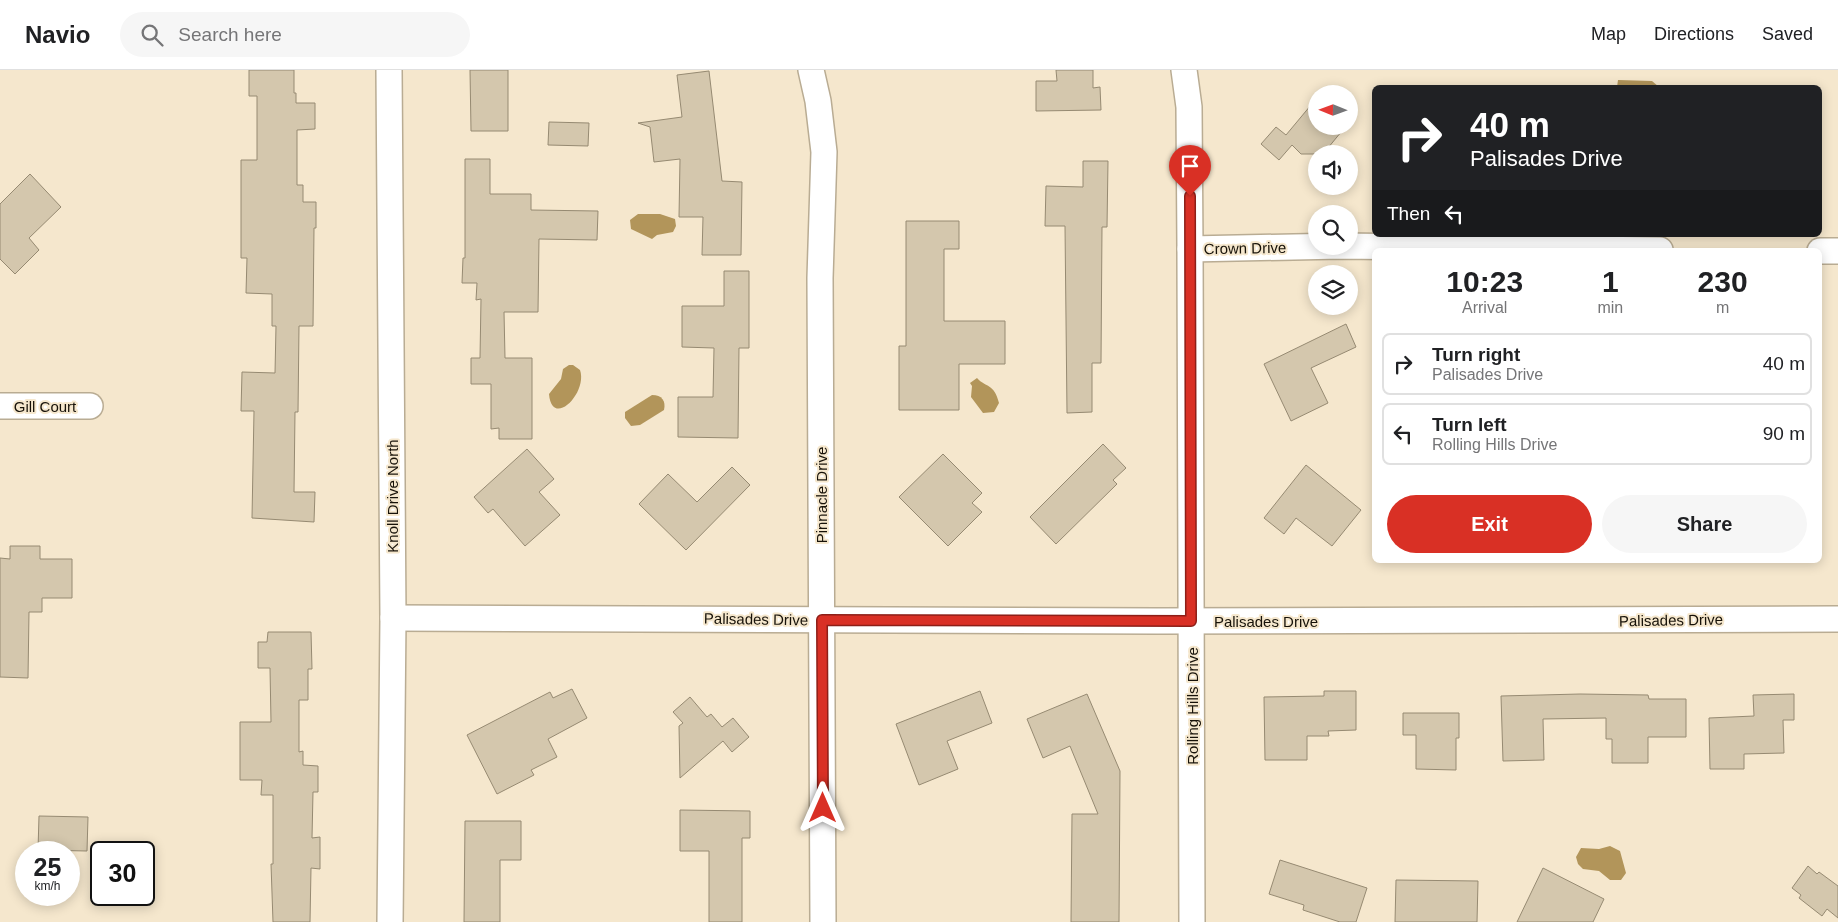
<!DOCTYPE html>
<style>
:root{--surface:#fff;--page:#f6f6f6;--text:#202124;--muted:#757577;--line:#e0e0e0;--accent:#d93025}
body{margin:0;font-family:Arial,sans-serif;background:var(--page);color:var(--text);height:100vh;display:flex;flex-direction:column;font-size:19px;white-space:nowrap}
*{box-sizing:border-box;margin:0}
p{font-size:16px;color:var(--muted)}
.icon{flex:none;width:28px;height:28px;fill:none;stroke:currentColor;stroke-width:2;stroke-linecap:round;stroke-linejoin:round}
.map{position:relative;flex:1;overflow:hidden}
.sheet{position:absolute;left:1372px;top:178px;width:450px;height:315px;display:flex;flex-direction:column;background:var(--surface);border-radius:8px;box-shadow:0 2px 12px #0003}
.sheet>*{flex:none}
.guide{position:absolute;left:1372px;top:15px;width:450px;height:152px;border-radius:8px;box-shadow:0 2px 12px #0003;background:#202124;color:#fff;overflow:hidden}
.needle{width:32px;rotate:271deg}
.buttons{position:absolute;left:1308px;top:15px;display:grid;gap:10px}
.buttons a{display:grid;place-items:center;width:50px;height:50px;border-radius:50%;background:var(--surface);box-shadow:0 2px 12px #0003;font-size:25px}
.speed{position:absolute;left:15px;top:771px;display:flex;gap:10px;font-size:25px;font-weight:700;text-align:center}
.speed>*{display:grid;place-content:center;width:65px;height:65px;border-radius:50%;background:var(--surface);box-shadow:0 2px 12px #0003;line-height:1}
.speed small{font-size:12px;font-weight:400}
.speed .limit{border:2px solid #111;border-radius:8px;background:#fff;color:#111}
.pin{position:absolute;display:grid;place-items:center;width:42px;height:42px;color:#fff;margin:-51px -21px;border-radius:50% 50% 50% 0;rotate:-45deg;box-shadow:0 0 5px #0007}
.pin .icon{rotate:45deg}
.me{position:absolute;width:55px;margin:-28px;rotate:0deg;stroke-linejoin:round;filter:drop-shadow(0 0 4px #0008)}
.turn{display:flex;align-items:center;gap:18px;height:105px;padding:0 15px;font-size:22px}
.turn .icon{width:65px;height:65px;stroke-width:2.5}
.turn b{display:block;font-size:35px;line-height:42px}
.then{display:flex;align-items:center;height:48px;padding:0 15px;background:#0003;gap:10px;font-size:19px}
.eta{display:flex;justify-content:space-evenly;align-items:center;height:85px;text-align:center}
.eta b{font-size:30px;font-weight:700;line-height:35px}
.primary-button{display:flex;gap:10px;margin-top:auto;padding:10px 15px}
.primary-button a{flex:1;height:58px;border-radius:30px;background:var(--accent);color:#fff;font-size:20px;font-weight:700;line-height:58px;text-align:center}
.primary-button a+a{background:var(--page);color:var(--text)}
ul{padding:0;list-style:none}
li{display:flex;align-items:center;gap:15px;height:62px;margin:0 10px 8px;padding:0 5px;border:2px solid var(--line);border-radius:8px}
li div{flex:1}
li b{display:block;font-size:19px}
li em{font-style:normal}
header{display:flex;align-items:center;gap:30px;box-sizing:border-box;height:70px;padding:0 25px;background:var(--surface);border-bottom:1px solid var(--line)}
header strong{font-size:24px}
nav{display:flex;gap:28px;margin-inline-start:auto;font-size:18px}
.search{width:350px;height:45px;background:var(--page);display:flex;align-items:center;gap:12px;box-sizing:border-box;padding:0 18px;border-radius:28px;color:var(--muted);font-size:19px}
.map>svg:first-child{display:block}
</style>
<header>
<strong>Navio</strong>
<div class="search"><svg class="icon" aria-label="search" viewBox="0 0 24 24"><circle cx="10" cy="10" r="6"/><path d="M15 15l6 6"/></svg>Search here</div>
<nav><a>Map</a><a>Directions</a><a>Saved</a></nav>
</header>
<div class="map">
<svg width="1838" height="852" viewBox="0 0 1838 852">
<rect width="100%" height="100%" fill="#f5e7cd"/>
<g fill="#b2955a">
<polygon points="1618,10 1652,11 1659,17 1617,17"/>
<polygon points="638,144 660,144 675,149 676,156 673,162 657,165 652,169 631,159 630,150"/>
<path d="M569 295H573L580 300C588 323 552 359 549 324L561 309 563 299Z"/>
<path d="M977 308C986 318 994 313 999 333L994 342 983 343 971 327 972 316 970 313Z"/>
<path d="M652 325C662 325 666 331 664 340L640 355 631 356 625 348V342Z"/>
<polygon points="1610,776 1620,781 1626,803 1621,810 1610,810 1599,801 1583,799 1578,794 1576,787 1581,778 1599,779"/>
</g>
<g fill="#d4c7ad" stroke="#968a72">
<polygon points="249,0 294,0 294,23 296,23 296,33 315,33 315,59 297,60 297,115 303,115 303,132 316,132 316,158 314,158 313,256 299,256 298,342 295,342 294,422 315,422 314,452 252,448 254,341 241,341 242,302 275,303 276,256 272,256 272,224 246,223 247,188 241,188 241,90 257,90 257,26 249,26"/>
<polygon points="470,0 508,0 508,61 471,61"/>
<polygon points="1056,0 1093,0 1093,18 1100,17 1101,40 1036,41 1036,11 1057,11"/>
<polygon points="709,1 722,111 742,112 741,185 702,185 703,147 679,147 680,89 654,92 650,57 638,53 682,47 677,5"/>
<polygon points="1316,29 1316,56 1346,56 1323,84 1301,84 1292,75 1279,90 1261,74 1276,57 1286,65"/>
<polygon points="549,52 589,53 588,76 548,75"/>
<polygon points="465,89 490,89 490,124 531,124 531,140 598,141 597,170 539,169 538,242 504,242 505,288 532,288 532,369 499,369 499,358 491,359 491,314 471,314 471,288 480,288 481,229 476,230 477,213 462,213 463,188 465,188"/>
<polygon points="1083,91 1108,91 1107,157 1102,157 1101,293 1092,293 1092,342 1067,343 1065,156 1045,156 1046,116 1083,117"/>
<polygon points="30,104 61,137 29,168 39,180 15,204 0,189 0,134"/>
<polygon points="906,151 959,151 959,179 944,179 944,251 1005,251 1005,294 959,294 959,340 899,340 899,276 906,276"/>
<polygon points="724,201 749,201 749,278 739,278 738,368 678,367 678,327 713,327 714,278 682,277 682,236 724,236"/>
<polygon points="1346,254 1356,277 1311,298 1328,333 1291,351 1264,294"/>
<polygon points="1103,374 1126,398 1113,410 1117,414 1056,474 1030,447"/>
<polygon points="527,379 554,409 539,422 560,445 525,476 493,439 488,443 474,427"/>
<polygon points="943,384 982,423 972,433 982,442 948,476 899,427"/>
<polygon points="1306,395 1361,440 1332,476 1296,448 1284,464 1264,448"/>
<polygon points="732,397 750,415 686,480 639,434 668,404 697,432"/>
<polygon points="10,476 40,476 40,489 72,489 72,528 42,528 42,542 29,542 28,608 0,607 0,488 10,489"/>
<polygon points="268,562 311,562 312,599 308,599 308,630 299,630 299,682 303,681 303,695 318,696 318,722 313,722 312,768 320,767 320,799 311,798 310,852 273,852 271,794 273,794 273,725 261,725 262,710 240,710 240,652 271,652 270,598 258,598 258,572 267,572"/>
<polygon points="572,619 587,648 548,669 557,687 531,700 534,705 497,724 467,665 550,622 553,628"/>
<polygon points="980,621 992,653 947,671 958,699 919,715 896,654"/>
<polygon points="1324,621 1356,621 1356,660 1328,661 1329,666 1307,666 1307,690 1265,690 1264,627 1324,626"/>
<polygon points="1087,624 1120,701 1119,852 1071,852 1072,744 1098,744 1070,676 1043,688 1027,649"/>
<polygon points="1580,624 1648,625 1649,629 1686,629 1686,667 1648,667 1648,693 1612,693 1612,669 1606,669 1606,648 1543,649 1544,690 1503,691 1501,626"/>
<polygon points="1794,624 1794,650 1783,650 1784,683 1744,684 1744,699 1710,699 1709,648 1754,646 1753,625"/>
<polygon points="690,627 707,647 711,644 722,657 733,648 749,667 732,682 723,671 680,708 679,656 683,653 673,642"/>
<polygon points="1403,643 1459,643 1459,668 1456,668 1456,700 1416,699 1416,665 1403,665"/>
<polygon points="680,740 750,741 750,768 742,768 742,852 709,852 709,781 680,781"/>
<polygon points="39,746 88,747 87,781 38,780"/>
<polygon points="465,751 521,751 521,790 500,790 500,852 464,852"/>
<polygon points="1280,790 1367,818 1356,852 1340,852 1303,840 1304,835 1269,824"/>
<polygon points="1808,796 1817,804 1819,802 1838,816 1838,848 1827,839 1822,846 1799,828 1801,825 1792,818"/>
<polygon points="1543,798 1604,829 1593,852 1517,852"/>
<polygon points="1396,810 1478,811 1477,852 1395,852"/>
</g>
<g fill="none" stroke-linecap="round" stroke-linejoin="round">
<defs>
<g id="street">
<polyline points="389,0 393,548 390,852"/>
<polyline points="811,0 818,31 824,82 820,208 823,852"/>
<polyline points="1184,0 1189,37 1190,179 1192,852"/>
<polyline points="1190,179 1341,176 1660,180"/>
<polyline points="1820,181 1838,181"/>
<polyline points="0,336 90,336"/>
<polyline points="393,548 1157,551 1838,549"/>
</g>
</defs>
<use href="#street" stroke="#b9ac93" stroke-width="28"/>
<use href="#street" stroke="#fff" stroke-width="25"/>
</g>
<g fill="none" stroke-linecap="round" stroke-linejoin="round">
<defs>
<polyline id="route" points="823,738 822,550 1191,551 1190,126"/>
</defs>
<use href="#route" stroke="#8d1f18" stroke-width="12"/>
<use href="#route" stroke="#d93025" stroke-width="9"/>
</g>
<g text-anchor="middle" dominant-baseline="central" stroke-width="4" stroke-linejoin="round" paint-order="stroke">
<g font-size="15" fill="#171209" stroke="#f5e7cd">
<text transform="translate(1245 178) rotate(-1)">Crown Drive</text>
<text x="45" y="336">Gill Court</text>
<text transform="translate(821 425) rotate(-90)">Pinnacle Drive</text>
<text transform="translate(392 426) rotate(-90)">Knoll Drive North</text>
<text transform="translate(756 549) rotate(1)">Palisades Drive</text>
<text transform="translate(1671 550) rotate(-1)">Palisades Drive</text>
<text x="1266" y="551">Palisades Drive</text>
<text transform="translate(1192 636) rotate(-90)">Rolling Hills Drive</text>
</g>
</g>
</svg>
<div class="buttons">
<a><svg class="needle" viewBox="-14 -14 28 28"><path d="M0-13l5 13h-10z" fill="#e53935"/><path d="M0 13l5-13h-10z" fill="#757577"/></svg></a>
<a><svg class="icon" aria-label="sound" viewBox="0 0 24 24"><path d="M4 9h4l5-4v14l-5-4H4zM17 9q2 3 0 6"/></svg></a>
<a><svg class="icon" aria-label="search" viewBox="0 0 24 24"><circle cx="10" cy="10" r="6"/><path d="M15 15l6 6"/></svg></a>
<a><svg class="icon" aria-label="layers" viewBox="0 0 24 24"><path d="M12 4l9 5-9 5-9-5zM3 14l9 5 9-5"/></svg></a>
</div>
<div class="speed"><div>25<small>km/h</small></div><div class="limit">30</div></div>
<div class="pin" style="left:1190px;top:126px;background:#d93025"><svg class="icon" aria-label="arrive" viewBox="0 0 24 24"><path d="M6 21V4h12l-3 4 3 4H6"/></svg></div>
<svg class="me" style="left:823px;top:738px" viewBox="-20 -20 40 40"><path d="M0-17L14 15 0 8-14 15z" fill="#d93025" stroke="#fff" stroke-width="4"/></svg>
<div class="guide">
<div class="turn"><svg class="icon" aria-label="right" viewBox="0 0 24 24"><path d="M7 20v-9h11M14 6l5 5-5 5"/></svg><div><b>40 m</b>Palisades Drive</div></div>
<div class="then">Then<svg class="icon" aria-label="left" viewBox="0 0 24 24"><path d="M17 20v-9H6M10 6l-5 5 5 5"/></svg></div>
</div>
<section class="sheet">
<div class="eta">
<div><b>10:23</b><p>Arrival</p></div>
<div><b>1</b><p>min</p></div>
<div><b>230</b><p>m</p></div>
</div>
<ul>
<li><svg class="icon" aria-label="right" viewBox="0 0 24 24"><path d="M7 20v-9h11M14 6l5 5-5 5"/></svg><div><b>Turn right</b><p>Palisades Drive</p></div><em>40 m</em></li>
<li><svg class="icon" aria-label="left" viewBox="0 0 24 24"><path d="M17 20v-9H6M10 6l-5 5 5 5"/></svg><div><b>Turn left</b><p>Rolling Hills Drive</p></div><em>90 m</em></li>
</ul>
<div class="primary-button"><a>Exit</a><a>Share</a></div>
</section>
</div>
